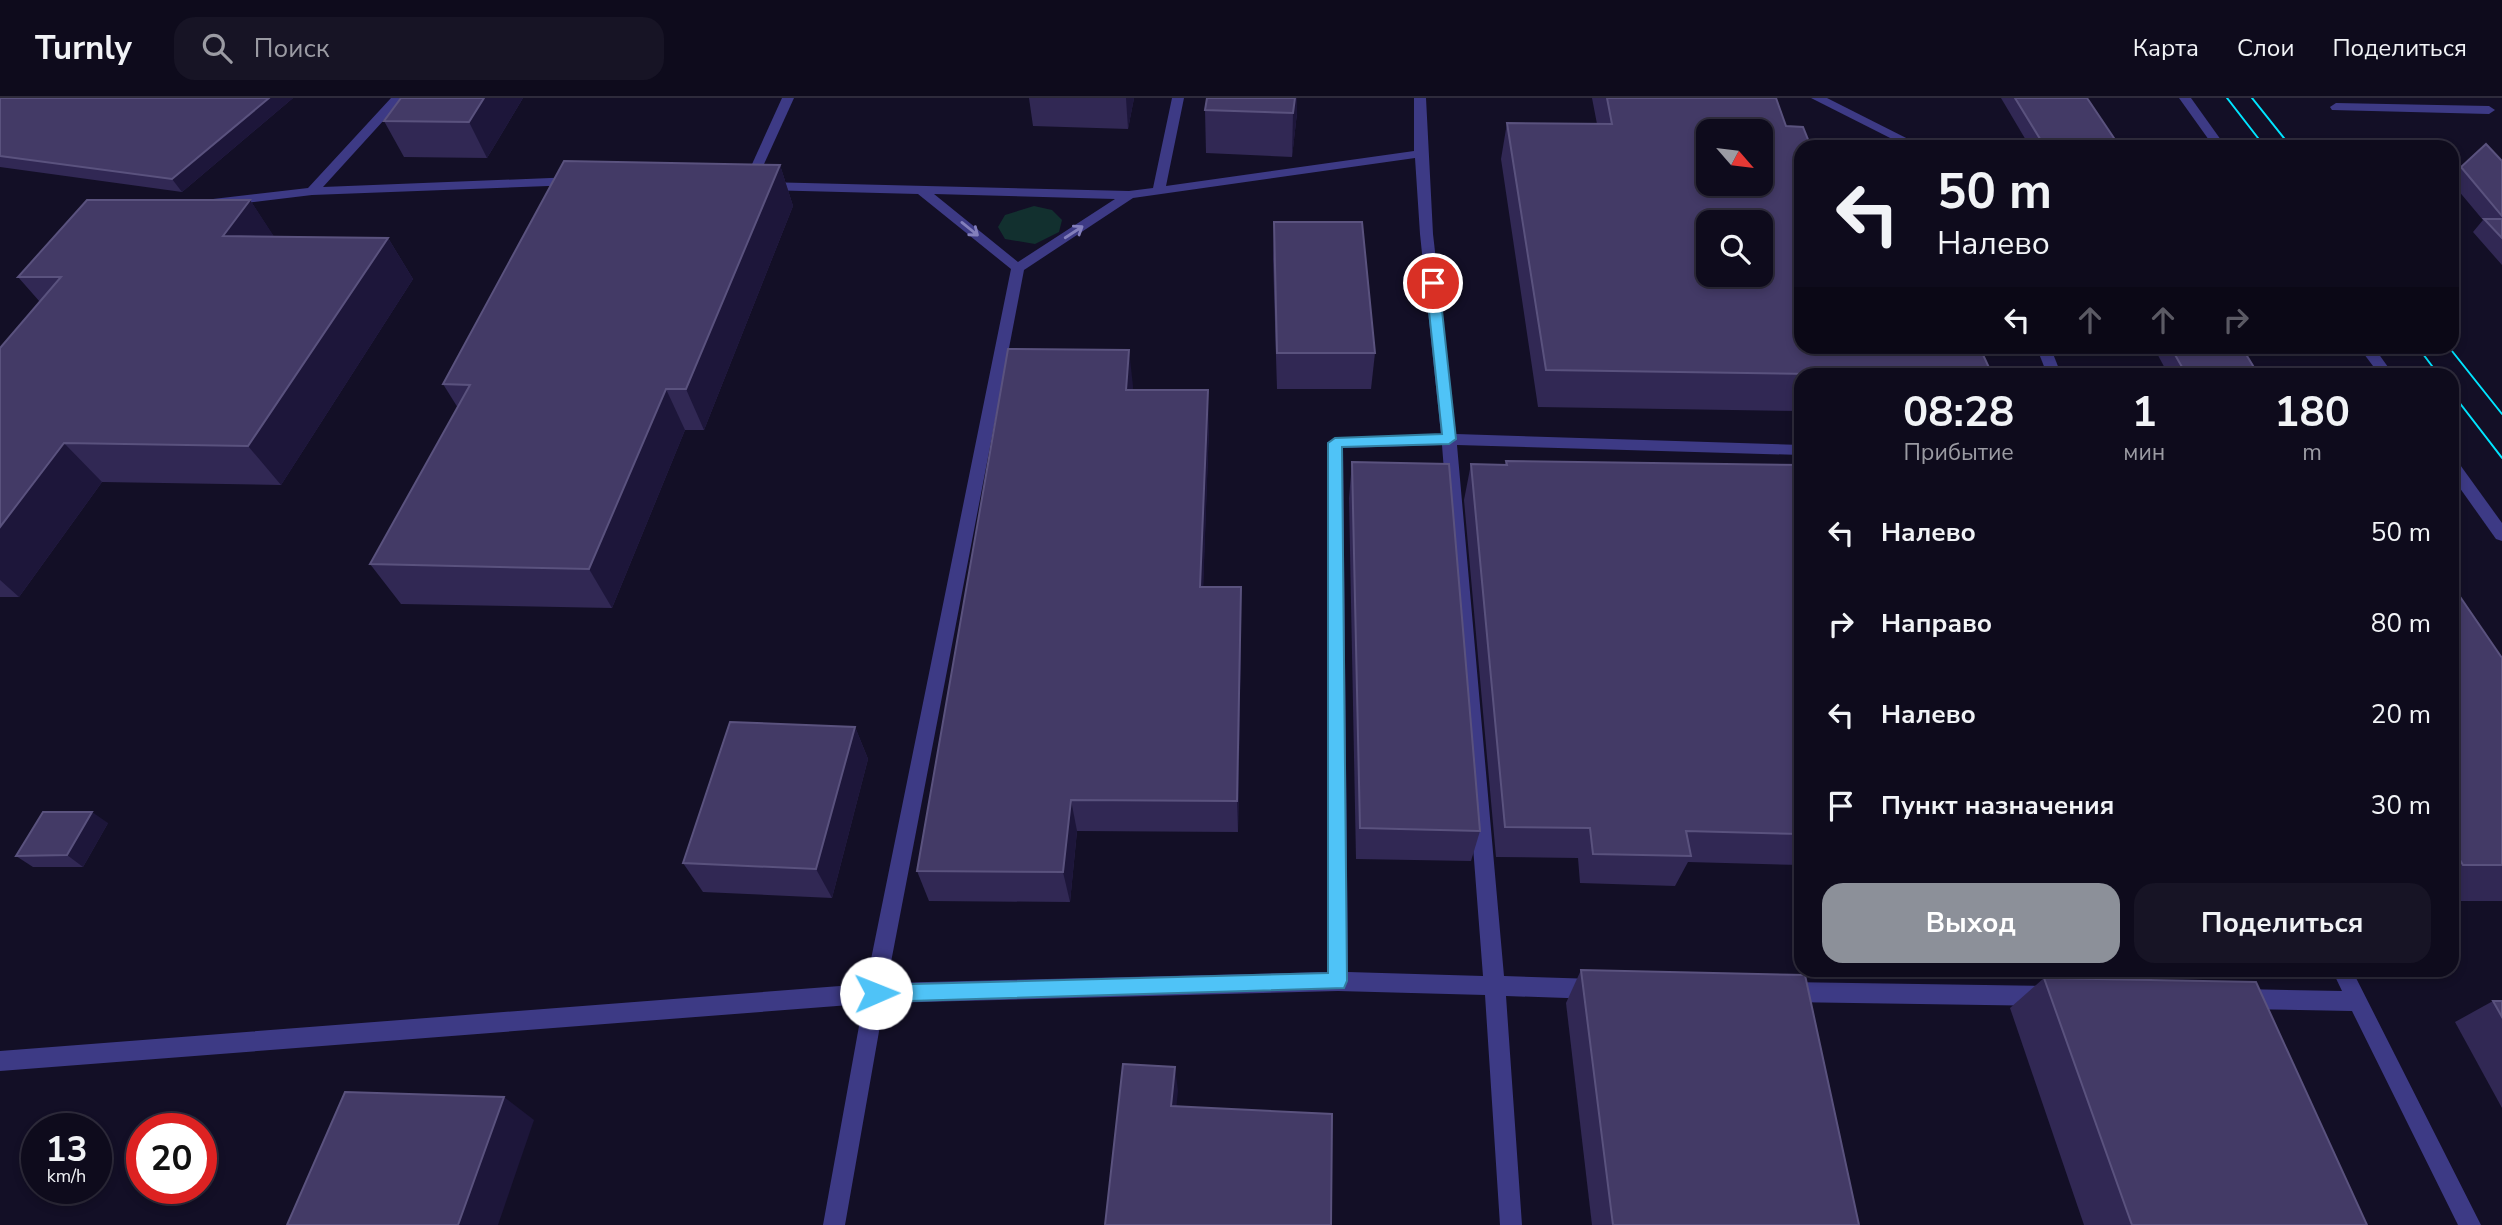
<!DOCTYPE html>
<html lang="ru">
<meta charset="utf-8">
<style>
:root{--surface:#0e0b1c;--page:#171425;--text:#f1f3f6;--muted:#9b9ba3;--line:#2e2b3b;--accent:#8c9099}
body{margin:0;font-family:"Nunito Sans",sans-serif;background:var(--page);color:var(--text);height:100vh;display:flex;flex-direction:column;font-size:26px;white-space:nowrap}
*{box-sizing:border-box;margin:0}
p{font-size:23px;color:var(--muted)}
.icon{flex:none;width:38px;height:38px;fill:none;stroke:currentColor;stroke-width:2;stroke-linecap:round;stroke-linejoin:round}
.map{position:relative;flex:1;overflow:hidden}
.drawer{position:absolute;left:1794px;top:270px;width:665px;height:609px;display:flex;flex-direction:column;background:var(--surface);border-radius:21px;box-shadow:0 4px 10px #0003,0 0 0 2px var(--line)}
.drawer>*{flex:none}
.hud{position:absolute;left:1794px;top:42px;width:665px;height:214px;border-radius:21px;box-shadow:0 4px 10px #0003,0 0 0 2px var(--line);background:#0e0b1c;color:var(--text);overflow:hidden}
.needle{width:46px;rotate:118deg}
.tools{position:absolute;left:1696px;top:21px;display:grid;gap:14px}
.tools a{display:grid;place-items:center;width:77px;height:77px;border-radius:14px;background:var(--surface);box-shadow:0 4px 10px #0003,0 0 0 2px var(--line);font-size:35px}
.speed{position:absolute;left:21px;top:1015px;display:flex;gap:14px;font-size:35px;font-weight:700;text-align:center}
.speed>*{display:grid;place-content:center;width:91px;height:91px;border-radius:50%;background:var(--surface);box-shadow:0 4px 10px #0003,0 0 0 2px var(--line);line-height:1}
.speed small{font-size:18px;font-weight:400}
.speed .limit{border:10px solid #d22;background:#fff;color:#111}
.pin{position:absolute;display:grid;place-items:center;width:60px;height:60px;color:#fff;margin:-30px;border:4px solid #fff;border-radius:50%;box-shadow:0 2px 7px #0007}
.me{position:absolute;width:77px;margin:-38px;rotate:89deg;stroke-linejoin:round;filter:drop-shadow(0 0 5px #0008)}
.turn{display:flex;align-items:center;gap:24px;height:147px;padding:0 28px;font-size:32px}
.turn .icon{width:91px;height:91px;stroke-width:2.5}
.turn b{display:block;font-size:49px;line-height:60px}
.lanes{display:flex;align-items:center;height:66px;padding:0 28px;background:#0003;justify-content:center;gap:35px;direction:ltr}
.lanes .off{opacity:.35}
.eta{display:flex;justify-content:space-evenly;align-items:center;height:119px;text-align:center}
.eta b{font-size:42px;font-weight:700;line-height:49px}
.button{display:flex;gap:14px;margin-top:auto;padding:14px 28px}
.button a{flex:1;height:80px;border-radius:21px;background:var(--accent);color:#fff;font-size:28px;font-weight:700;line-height:80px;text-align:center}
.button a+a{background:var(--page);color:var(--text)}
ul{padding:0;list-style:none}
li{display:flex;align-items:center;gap:21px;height:91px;padding:0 28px}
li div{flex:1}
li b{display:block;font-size:26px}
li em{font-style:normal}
header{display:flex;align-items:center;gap:42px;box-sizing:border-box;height:98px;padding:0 35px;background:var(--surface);border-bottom:2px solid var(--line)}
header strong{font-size:33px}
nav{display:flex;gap:38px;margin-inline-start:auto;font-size:24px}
.search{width:490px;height:63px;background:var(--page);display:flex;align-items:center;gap:18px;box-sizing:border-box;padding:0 24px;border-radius:21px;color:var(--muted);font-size:26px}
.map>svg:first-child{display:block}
</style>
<header>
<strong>Turnly</strong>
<div class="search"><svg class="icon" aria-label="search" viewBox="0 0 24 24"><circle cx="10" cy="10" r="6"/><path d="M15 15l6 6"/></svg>Поиск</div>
<nav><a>Карта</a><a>Слои</a><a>Поделиться</a></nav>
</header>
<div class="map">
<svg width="2502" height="1127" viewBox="0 0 2502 1127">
<rect width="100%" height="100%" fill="#130f26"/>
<polygon fill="#12302f" points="1034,108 1052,112 1062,122 1059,134 1035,146 1005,141 998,129 1005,117"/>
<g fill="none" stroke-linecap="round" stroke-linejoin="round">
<g fill="#3d3a85" fill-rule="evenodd">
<polygon points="391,0 404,0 323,89 575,79 581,83 575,87 312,97 213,109 206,105 213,101 308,90"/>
<polygon points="782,0 794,0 755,86 749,90 744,89 743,86"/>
<path d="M1172 0H1184L1166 88 1414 53V0H1426L1433 136 1456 336 1801 347V357L1457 347 1504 878 1595 881 1602 884 1605 891 1602 898 1595 901 1506 898 1522 1127H1500L1485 897 1338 893 884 905 845 1127H823L863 906 0 973V953L866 886 1011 171 918 96 764 92 758 88 764 84 1129 93 1153 90ZM1415 60 1420 136 1441 336 1335 340 1327 345 1328 874 887 885 1024 172 1133 100ZM934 96 1115 101 1018 164ZM1442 347 1483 878 1348 874 1343 350Z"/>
<polygon points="1811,0 1827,0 1924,49 1908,49"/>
<polygon points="2336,5 2489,8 2495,12 2489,16 2332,12 2330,9"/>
<polygon points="2036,248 2050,248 2061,276 2047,276"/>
<polygon points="2332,872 2352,872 2481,1127 2458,1127 2352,913 2242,911 2235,908 2232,901 2235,894 2242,891 2342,893"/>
<polygon points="1787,884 2046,888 2053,891 2056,898 2053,905 2046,908 1787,904 1780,901 1777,894 1780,887"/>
</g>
<g fill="#3d3a85" fill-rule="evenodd">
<polygon points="2179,0 2191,0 2226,49 2214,49"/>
<polygon points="2358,248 2373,248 2393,276 2379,276"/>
<polygon points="2452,363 2458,364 2502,425 2502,443 2496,441 2452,379"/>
</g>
<g stroke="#00e5ff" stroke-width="2">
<polyline points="2227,0 2265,49"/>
<polyline points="2252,0 2291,49"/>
<polyline points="2417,248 2438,276"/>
<polyline points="2448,248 2502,316"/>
<polyline points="2452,295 2502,360"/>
</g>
</g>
<g fill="#312854">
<polygon points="0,0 293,0 182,94 0,69"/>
<polygon points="401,0 523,0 487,60 404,59 384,23"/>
<polygon points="1029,0 1134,0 1128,31 1033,28"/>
<polygon points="1592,0 1776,0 1801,276 1801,313 1538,309 1501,61 1507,25 1597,26"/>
<polygon points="2001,0 2087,0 2120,49 2030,49"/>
<polygon points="1205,12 1297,15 1292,59 1206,55"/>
<polygon points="2502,63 2502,167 2473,134 2483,122 2452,85 2452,80 2461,69"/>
<polygon points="780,67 793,108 704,332 685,332 612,510 401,506 370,466 458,310 443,286"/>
<polygon points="250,102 274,139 388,140 413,181 281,387 102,384 19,499 0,499 0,250 40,204 18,179"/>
<polygon points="1274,124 1375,255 1371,291 1277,291 1273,161"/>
<polygon points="2153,248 2241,248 2258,276 2168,276"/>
<polygon points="1133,288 1132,292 1209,328 1203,489 1241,524 1238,734 1077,733 1070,804 929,803 917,773"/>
<polygon points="1506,363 1801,367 1801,767 1688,764 1675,788 1580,785 1578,760 1496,759 1464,402 1471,366 1505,367"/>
<polygon points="1352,364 1480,733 1471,763 1356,761 1349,400"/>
<polygon points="2452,487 2502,560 2502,803 2452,803"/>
<polygon points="855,629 868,661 832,800 703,794 683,765"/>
<polygon points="108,725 83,769 33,769 16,758"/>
<polygon points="1581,872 1859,1127 1592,1127 1566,905"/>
<polygon points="2044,880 2367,1127 2084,1127 2010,910"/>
<polygon points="2493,903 2502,903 2502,1010 2455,924"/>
</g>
<g fill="#1d163a">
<polygon points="269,0 293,0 182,94 172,81"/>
<polygon points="484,0 523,0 487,60 469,24"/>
<polygon points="1126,0 1134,0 1128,31"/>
<polygon points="1295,0 1297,0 1297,15 1292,59 1293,15"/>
<polygon points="780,67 793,108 704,332 686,291"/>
<polygon points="250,102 277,143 223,138"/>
<polygon points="388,140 413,181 281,387 248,348"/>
<polygon points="1129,252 1133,288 1129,328 1126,292"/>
<polygon points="666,291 685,332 612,510 589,471"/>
<polygon points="1208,292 1209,328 1202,523 1200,489"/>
<polygon points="64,345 102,384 19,499 0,482 0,429"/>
<polygon points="1241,489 1241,524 1238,734 1237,703"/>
<polygon points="855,629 868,661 832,800 816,771"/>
<polygon points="1071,702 1077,733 1070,804 1063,774"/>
<polygon points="92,714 108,725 83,769 67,757"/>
<polygon points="1175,969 1178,993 1174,1031 1171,1008"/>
<polygon points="504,999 534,1022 498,1127 458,1127"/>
</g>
<g fill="#433a66" stroke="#5a527e" stroke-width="2" fill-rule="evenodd">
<polygon points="0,0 269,0 172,81 0,58"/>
<polygon points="401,0 484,0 469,24 384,23"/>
<polygon points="1207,0 1295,0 1293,15 1205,12"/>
<path d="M1607 0H1776L1786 28 1803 29 1811 49H1801V248H1979L1992 276H1814L1546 272 1507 25 1612 26ZM1708 33H1760V86H1708ZM1708 124H1760V177H1708Z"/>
<polygon points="2015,0 2087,0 2120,49 2045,49"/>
<polygon points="2486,46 2502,63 2502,118 2461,69"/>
<polygon points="564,63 780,67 686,291 666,291 589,471 370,466 470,287 443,286"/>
<polygon points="87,102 250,102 223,138 388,140 248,348 64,345 0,429 0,250 61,179 18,179"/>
<polygon points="2484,121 2502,121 2502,140"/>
<polygon points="1274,124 1362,124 1375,255 1277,255"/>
<polygon points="2170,248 2241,248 2258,276 2186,276"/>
<polygon points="1008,251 1129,252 1126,292 1208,292 1200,489 1241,489 1237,703 1071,702 1063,774 917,773"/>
<polygon points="1506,363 1801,367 1801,736 1686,733 1691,758 1593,756 1590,730 1505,729 1471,366 1507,367"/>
<polygon points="1352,364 1449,366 1480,733 1360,730"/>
<polygon points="2452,487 2502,560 2502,767 2463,767 2452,749"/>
<polygon points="730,624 855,629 816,771 683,765"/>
<polygon points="43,714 92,714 67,757 16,758"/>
<polygon points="1581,872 1805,877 1859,1127 1613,1127"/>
<polygon points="2044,880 2256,884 2367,1127 2132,1127"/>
<polygon points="2493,903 2502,903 2502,919"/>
<polygon points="1123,966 1175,969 1171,1008 1332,1016 1331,1127 1105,1127"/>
<polygon points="345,994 504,999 458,1127 287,1127"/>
</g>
<defs><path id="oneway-shaft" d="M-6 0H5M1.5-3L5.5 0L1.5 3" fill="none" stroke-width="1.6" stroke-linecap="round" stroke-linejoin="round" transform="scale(1.75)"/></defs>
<g stroke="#837fbc">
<use href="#oneway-shaft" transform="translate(970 131) rotate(39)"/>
<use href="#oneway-shaft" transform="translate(1074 134) rotate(-33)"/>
</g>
<polygon fill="#4fc3f7" stroke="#337fa1" stroke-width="2" points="1433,181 1439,185 1456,341 1449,346 1342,349 1347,883 1344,890 876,904 869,902 866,895 869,889 876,887 1328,875 1328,345 1335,340 1442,336 1426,185"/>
</svg>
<div class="tools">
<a><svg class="needle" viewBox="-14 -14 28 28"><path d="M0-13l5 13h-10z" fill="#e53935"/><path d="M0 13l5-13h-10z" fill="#9b9ba3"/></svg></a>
<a><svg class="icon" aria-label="search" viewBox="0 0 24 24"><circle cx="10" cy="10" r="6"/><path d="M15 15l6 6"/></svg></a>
</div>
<div class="speed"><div>13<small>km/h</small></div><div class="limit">20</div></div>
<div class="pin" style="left:1433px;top:185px;background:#d93025"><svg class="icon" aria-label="arrive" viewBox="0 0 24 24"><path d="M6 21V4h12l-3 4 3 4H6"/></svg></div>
<svg class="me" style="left:876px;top:895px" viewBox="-20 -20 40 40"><circle r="19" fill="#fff"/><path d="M0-13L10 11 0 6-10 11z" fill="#4fc3f7"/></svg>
<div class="hud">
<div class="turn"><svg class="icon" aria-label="left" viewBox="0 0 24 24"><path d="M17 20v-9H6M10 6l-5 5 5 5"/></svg><div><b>50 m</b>Налево</div></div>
<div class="lanes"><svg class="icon" aria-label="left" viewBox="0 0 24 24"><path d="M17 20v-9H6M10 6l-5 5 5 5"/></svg><svg class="icon off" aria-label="ahead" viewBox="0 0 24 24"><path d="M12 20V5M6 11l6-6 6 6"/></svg><svg class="icon off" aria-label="ahead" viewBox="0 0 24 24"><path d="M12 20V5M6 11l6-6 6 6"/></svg><svg class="icon off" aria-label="right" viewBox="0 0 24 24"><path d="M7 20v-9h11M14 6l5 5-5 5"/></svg></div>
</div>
<section class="drawer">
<div class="eta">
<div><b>08:28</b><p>Прибытие</p></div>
<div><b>1</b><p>мин</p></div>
<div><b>180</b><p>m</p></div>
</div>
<ul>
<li><svg class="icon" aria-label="left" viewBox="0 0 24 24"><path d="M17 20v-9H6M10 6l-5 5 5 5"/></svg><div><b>Налево</b></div><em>50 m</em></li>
<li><svg class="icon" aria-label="right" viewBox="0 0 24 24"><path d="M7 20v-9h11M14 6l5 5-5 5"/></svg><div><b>Направо</b></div><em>80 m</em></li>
<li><svg class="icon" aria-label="left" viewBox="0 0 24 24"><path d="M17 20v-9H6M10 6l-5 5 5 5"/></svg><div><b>Налево</b></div><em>20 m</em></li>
<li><svg class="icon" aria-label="arrive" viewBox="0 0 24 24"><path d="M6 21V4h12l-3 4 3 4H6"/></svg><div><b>Пункт назначения</b></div><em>30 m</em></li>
</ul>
<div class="button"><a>Выход</a><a>Поделиться</a></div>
</section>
</div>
